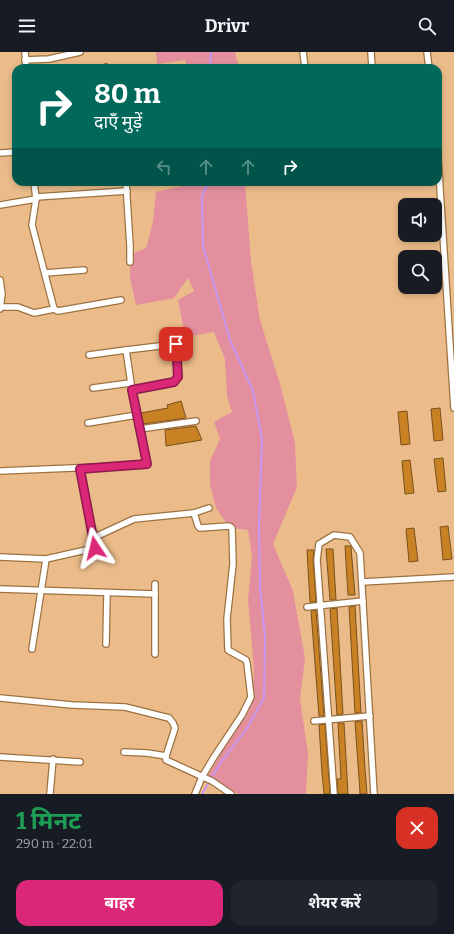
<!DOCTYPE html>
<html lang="hi">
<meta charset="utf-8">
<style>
:root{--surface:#171b24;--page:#20242c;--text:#f1f3f6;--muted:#9ea1a6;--accent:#db2777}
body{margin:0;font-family:Bitter,"Noto Sans Devanagari",serif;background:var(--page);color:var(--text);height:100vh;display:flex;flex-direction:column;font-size:15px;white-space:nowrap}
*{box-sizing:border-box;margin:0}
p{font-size:13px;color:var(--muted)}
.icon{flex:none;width:22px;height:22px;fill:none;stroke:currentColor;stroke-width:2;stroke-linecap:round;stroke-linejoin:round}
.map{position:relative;height:742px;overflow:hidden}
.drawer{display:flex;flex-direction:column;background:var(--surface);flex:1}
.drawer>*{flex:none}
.hud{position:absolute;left:12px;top:12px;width:430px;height:122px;border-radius:12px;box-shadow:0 2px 6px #0003;background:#00695c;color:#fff;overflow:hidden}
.buttons{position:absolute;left:398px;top:146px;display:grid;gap:8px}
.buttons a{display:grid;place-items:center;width:44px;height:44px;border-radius:8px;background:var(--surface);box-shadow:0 2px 6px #0003;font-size:20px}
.pin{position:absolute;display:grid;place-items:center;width:34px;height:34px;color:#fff;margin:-17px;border-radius:8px;box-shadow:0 2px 6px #0006}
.me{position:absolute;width:44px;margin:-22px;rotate:350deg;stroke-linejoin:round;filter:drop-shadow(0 0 3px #0008)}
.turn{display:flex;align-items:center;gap:14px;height:84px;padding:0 16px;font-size:18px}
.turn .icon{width:52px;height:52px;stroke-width:2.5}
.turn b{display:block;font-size:28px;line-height:34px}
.lanes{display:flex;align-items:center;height:38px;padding:0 16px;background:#0003;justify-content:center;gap:20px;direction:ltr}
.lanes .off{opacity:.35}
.round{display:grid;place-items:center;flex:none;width:42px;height:42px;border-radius:12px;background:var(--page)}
.overview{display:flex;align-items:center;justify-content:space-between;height:68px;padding:0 16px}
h1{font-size:24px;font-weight:700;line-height:30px;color:#1e9e55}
.button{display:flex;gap:8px;margin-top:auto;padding:8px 16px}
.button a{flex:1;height:46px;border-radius:12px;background:var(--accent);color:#fff;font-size:16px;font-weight:700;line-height:46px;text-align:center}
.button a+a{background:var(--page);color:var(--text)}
header{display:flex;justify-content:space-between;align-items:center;height:52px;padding:0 16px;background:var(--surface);font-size:18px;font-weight:700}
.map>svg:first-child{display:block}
</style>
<header><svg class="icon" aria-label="menu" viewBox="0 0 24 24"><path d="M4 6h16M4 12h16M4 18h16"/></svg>Drivr<svg class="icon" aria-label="search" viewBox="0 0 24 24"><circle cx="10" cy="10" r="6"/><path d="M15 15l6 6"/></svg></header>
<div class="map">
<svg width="454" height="742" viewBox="0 0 454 742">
<rect width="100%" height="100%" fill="#ebbc8a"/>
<g fill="#e48f9e">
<polygon points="156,0 235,0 239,16 187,16 185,8 157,12"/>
<polygon points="192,130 245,130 251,209 260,268 280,332 295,391 297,435 273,492 293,539 305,606 300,647 308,702 306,742 238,742 208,724 227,690 252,652 254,617 248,548 252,504 248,478 230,476 216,456 210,433 210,409 220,387 214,370 232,360 227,344 225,307 214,280 185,285 178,248 194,239 188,226 174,246 136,253 130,226 130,203 146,196 153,170 156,140 191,132"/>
</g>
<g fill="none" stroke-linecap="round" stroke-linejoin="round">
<g stroke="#c897f1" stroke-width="2">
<polyline points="210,16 211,0"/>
<polyline points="202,742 221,710 246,678 264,646 265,585 260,534 259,474 262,387 253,339 230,288 203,194 202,144 209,130"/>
</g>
</g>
<g fill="#c98223" stroke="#79501d">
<polygon points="181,349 186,366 143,372 141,361 168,356 167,353"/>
<polygon points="440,356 443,388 434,389 431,357"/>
<polygon points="407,359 410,392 401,393 398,360"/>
<polygon points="196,374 202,388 166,394 165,378"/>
<polygon points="443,406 446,439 438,440 434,407"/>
<polygon points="410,408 414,441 405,442 402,409"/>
<polygon points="448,474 452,507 443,508 440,475"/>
<polygon points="414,476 418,509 409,510 406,477"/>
<polygon points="345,494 351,494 351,495 355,543 348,543"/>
<polygon points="326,497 333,497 336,548 330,548"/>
<polygon points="307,498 314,498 313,508 316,550 310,550"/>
<polygon points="355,554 361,661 355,661 349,555"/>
<polygon points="337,556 343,662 337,663 330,557"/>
<polygon points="316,558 324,664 319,664 311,559"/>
<polygon points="362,669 365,717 367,742 360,742 359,726 355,670"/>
<polygon points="338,671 344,671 348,742 338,742 337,727 341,727"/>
<polygon points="325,672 330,742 324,742 322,721 319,673"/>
</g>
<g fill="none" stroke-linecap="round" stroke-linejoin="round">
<defs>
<g id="minor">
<polyline points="25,0 26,16"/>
<polyline points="303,0 305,16"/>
<polyline points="371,0 372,16"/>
<polyline points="427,0 429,16"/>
<polyline points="25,8 49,7 80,0"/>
<polyline points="106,15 107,16"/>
<polyline points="0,101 16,100"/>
<polyline points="438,105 454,356"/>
<polyline points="126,130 130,194 130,210"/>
<polyline points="36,145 127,139"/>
<polyline points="0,153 36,147"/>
<polyline points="45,221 84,218"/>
<polyline points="0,228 2,242 0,257"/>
<polyline points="1,255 18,255 34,261 54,257 32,173 36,147 34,130"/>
<polyline points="54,257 58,259 121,248"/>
<polyline points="126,298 176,292 177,293 178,325 174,330 132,338"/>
<polyline points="89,303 126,298 132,338 140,377"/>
<polyline points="93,336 130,331"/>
<polyline points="88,371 137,363"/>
<polyline points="0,419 146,413 147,412 140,377 196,369"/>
<polyline points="194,461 198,474 200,476 229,474 232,476 233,512 227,567 228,598 246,608 247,611 251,645 242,663 214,705 202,725 195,742"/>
<polyline points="93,486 134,467 194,461 209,456"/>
<polyline points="0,505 46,507"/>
<polyline points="362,530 454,525"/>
<polyline points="155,532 155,602"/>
<polyline points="0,537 155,542"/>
<polyline points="307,555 363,549"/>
<polyline points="106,592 107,541"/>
<polyline points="32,597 46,507 95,496 80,417"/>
<polyline points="0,646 72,653 125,655 169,666 173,671 175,676 166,704 166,708 212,729 231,742"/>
<polyline points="314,669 370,664"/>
<polyline points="124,700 147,701 166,704"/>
<polyline points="0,705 80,710"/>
<polyline points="50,742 53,707"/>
<polyline points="334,742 317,508 319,492 334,483 350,485 360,501 374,742"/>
</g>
</defs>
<use href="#minor" stroke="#9d7241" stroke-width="8"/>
<use href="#minor" stroke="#fff" stroke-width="5.5"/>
</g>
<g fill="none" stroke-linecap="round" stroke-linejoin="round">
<defs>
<polyline id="route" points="95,496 80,417 147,412 132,338 174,330 178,325 176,292"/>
</defs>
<use href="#route" stroke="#8e194d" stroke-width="10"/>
<use href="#route" stroke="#db2777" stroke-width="7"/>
</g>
</svg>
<div class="buttons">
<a><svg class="icon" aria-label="sound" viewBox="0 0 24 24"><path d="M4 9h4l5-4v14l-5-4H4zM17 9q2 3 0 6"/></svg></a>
<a><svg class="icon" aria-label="search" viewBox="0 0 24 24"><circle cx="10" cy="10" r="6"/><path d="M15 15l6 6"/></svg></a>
</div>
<div class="pin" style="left:176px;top:292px;background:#d93025"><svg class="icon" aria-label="arrive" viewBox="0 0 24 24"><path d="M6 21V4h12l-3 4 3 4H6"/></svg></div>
<svg class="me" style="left:95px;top:496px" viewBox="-20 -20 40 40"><path d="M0-17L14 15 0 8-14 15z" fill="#db2777" stroke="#fff" stroke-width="4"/></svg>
<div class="hud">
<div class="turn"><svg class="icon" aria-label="right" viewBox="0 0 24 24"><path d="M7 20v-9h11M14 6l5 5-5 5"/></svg><div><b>80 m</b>दाएँ मुड़ें</div></div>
<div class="lanes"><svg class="icon off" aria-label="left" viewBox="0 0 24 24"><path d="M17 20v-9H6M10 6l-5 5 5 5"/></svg><svg class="icon off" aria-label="ahead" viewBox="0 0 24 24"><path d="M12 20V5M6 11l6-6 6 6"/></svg><svg class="icon off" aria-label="ahead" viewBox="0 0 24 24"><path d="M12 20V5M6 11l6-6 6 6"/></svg><svg class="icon" aria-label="right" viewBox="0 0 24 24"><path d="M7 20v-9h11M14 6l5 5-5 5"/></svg></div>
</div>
</div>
<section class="drawer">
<div class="overview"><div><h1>1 मिनट</h1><p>290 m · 22:01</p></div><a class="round" style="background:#d93025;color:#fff"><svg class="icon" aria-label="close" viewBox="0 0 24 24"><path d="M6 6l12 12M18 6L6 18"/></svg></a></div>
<div class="button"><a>बाहर</a><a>शेयर करें</a></div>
</section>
